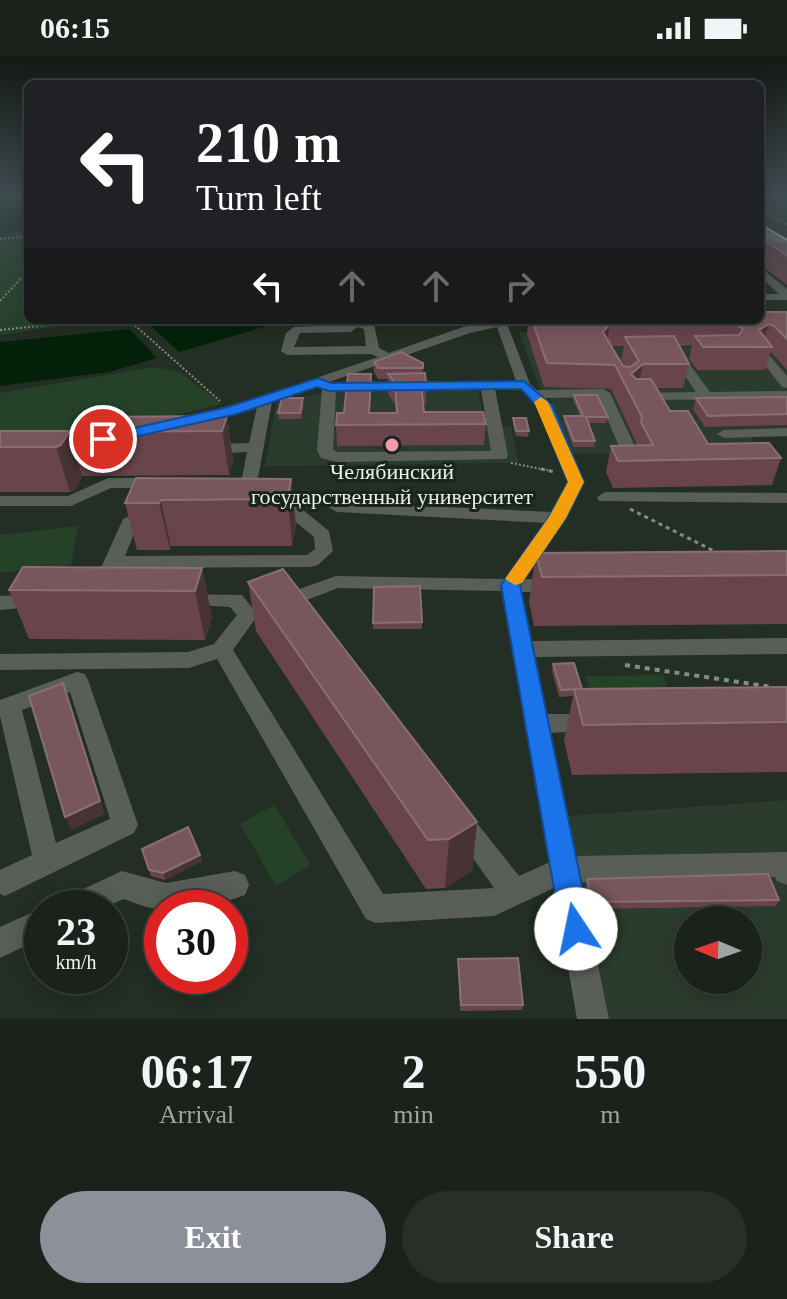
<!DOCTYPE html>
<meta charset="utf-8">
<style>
:root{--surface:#1a221b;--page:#272f28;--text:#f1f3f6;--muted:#9fa4a3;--line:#383f3a;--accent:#8c9099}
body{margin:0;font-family:"Times New Roman",serif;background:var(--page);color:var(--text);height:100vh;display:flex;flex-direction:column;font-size:30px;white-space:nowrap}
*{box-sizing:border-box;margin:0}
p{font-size:26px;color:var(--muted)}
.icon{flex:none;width:44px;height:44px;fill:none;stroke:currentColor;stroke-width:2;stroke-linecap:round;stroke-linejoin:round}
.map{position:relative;height:963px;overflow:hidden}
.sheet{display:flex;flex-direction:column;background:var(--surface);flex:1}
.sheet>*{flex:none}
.guide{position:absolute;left:24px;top:24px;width:740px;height:244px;border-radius:12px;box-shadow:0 4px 20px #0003,0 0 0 2px var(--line);background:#202124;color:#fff;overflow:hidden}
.needle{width:52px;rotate:272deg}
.controls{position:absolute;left:674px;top:850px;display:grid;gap:16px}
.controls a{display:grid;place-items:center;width:88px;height:88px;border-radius:50%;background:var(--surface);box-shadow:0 4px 20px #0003,0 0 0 2px var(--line);font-size:40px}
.speed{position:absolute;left:24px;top:834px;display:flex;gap:16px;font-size:40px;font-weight:700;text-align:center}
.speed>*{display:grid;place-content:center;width:104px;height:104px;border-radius:50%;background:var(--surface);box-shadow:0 4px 20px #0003,0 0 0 2px var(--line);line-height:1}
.speed small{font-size:20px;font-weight:400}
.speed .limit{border:12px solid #d22;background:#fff;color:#111}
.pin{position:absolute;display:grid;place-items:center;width:68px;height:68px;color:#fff;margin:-34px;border:4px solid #fff;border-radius:50%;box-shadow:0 2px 8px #0007}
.me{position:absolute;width:88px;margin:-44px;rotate:349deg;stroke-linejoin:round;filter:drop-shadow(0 0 6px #0008)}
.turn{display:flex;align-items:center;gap:28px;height:168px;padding:0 40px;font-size:36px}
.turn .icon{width:104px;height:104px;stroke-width:2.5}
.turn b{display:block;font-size:56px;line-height:68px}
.lanes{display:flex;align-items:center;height:76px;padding:0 40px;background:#0003;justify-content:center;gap:40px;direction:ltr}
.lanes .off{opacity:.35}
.eta{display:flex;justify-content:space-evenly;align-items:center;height:136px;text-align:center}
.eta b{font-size:48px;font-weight:700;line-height:56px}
.action{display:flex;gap:16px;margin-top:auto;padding:16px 40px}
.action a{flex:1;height:92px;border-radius:48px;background:var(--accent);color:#fff;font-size:32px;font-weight:700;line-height:92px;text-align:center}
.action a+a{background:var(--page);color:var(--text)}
.status{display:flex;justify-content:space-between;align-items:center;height:56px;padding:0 40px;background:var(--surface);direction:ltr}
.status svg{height:22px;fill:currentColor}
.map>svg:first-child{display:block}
</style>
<div class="status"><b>06:15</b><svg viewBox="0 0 49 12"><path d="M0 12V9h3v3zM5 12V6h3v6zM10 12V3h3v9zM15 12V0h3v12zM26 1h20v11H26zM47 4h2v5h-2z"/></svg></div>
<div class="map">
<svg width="787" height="963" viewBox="0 0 787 963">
<rect width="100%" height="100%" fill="#232e24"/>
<g fill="#2b3b2d" fill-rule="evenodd">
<polygon points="787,274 787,381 751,381 762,398 571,398 549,339 540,333 519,276"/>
<polygon points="344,332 478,332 485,370 511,370 519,407 265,410 276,347"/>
<path d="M787 744V963H603L568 760ZM688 864H748V924H688Z"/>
</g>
<g fill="#254229">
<polygon points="28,174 28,264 97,264 0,279 0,182"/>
<polygon points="155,311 179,316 222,348 122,372 0,382 0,337"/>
<polygon points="78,470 71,509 0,517 0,479"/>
<polygon points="663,619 673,644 593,646 585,620"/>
<polygon points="274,749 311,809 276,830 240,768"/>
</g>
<g fill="#04220a">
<polygon points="0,141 28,141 28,172 0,178"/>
<polygon points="162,264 287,264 179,296 148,267"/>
<polygon points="130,273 157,302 109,316 0,330 0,286"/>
</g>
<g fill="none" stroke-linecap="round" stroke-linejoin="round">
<g stroke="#848d84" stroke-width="2" stroke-dasharray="2 2" stroke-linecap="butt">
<polyline points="760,153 787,169"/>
<polyline points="0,183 28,180"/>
<polyline points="28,214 25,218 28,219"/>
<polyline points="0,245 25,218"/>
<polyline points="129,264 220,345"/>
<polyline points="0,274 94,264"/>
<polyline points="511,407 551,415"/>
</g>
<g stroke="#848d84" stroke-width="3" stroke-dasharray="4 4" stroke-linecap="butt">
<polyline points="541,413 555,416"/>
<polyline points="630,453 716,496"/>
</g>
<polyline stroke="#848d84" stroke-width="4" stroke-dasharray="5 5" stroke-linecap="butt" points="625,609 772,631"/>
<g fill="#595e59" fill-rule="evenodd">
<polygon points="760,211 787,233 787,244 760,244 760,238 779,238 760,220"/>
<path d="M345 264 374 268 379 292 389 297 463 271 499 264H557L552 268 508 270 530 328 537 334 603 333 610 337 634 388 631 391H621L618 388 598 341 545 342 551 349 584 426 567 462 525 523 555 524 565 530 555 536H522L532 585 787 582V598L535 601 547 658H592L600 660 604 667 600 674 551 677 576 800 787 796V829L777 825 775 821 581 826 609 963H577L554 832 494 860 376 867 366 863 217 603 189 612 0 614V598L188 596 214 588 237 559 230 551 180 548 177 543 180 538 242 539 258 559 233 594 383 838 494 832 447 765 451 757 460 753 469 757 519 820 550 806 502 535 338 532 281 554 274 552 271 547 274 542 336 520 505 523 546 467 337 456 328 451 337 446 552 456 568 426 538 351 520 333H495L508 400 506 403 338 406 321 402 317 394 322 333 317 331 272 346 257 427C250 435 229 435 222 427L230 422H242L247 396 208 398 200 393 208 388 249 387 257 351 186 370 179 366 181 363 260 341 378 301 371 298 287 299 281 295 286 277 294 271 345 269ZM357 271 364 273 366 290 294 291 300 277 351 276ZM497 271 516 325 329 326 470 277ZM481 334 491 395 338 396 333 394 336 335Z"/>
<polygon points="675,293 679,294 710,336 787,335 787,343 633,344 631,341 638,337 696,336 669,297"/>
<polygon points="761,293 765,294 787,320 787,332 782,331 755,297"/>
<polygon points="787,372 787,380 724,382 717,378 724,374"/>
<polygon points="108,422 157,422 165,427 157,432 111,432 71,450 0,450 0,440 68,440"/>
<polygon points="605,436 787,437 787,447 599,445 597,441"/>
<polygon points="273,448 298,450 329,475 333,495 318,509 311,511 120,512 116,520 109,522 99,516 123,463 151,450 160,455 137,470 125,500 307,499 315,493 314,481 287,459 267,457 264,453"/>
<polygon points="37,538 44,540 47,545 44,550 0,554 0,540"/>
<path d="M77 616 85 618 88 624 138 769 134 777 5 840 0 838V814L32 799 0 660V644ZM70 636 110 763 56 787 22 654Z"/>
<path d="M122 815 166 827 235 815 245 819 249 829 245 839C221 848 183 854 160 853 148 853 134 846 123 843L105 852H60L64 842Z"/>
<polygon points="42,852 42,882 0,902 0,871"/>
</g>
<polygon fill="#869187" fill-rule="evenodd" points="760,169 787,185 787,194 760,178"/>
<polyline stroke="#d5ddd5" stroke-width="2" points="760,168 787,184"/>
</g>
<g fill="#69444c" fill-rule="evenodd">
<polygon points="760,182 787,188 787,229 761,209 760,211"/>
<path d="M787 256V314L771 296 765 314H697L689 303 692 289 679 290 689 308 683 332H657L670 355 708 388 781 402 772 429 613 432 606 416 611 390H635L636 386 611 333 544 331 527 278 528 264H760ZM612 290H624L621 304 624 310Z"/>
<polygon points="374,306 423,307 423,317 426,327 426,348 423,348 424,356 486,368 484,389 337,390 336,369 344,357 371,338 370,357 396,357 395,348 388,338 388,323 378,323 374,316"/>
<polygon points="574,339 608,361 606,367 588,367 595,385 594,391 573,391 564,365 564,360 580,360 573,344"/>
<polygon points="787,341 787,369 705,371 693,353 696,342"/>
<polygon points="304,348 301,363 279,363 278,357"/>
<polygon points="227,360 233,404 229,419 82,420 75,434 70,436 0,436 0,375 70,375"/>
<polygon points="513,362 529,375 528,381 516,380 513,368"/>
<polygon points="291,423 296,470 292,490 171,490 170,494 137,494 125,447"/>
<polygon points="787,495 787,568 534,570 529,546 536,497"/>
<polygon points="202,512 212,561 205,584 29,583 9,534"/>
<polygon points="248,526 477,766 472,815 445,832 426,833 256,575"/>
<polygon points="374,531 422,566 422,573 373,573"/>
<polygon points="553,608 582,633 787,631 787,716 572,719 564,684 573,640 559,641 552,615"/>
<polygon points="142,793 200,799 202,805 165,824 151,820"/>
<polygon points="587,823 779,844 776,850 590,853 585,829"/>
<polygon points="458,903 523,949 522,954 460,955"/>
</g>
<g fill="#473335">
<polygon points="610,268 606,290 603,276"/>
<polygon points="769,268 762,290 759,274"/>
<polygon points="643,308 638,332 631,318"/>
<polygon points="227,360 233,404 229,419 222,375"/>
<polygon points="69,376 82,420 75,434 70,436 56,391"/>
<polygon points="291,423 296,470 292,490 288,443"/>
<polygon points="161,444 171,490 170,494 159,447"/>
<polygon points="202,512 212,561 205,584 195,535"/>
<polygon points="63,627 105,758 71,774 65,761"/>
<polygon points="477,766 472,815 445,832 449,783"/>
<polygon points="200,799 202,805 165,824 163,817"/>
</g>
<g fill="#77575d" stroke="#896f73" stroke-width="2">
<polygon points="760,182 787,188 787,200 766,185 764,197 760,197"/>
<polygon points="760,256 787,256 787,283 774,270 769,268 759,274 772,291 703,291 695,280 739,279 743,273 734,267 610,268 603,276 623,310 630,311 639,305 625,281 674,280 689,308 643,308 631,318 636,323 651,323 670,355 688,355 708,388 769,387 781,402 618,405 611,390 653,389 641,366 642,361 615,309 547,307 532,264 760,264"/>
<polygon points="401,296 423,307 423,312 378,312 374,306"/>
<polygon points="425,317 426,327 421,328 424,356 483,356 486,368 336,369 337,357 344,357 348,318 371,318 369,357 397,357 395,327 388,318"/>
<polygon points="574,339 597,339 608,361 586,361 595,385 574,385 564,360 583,360"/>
<polygon points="787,341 787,358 708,360 696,342"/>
<polygon points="282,342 303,342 300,357 278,357"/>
<polygon points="227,360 222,375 69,376 61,389 56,391 0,391 0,375 70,375 77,363 84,361"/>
<polygon points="513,362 526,362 529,375 516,375"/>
<polygon points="136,422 291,423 288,443 161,444 159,447 125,447"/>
<polygon points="787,495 787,519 542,521 536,497"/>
<polygon points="23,511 202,512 195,535 9,534"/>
<polygon points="283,513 477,766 449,783 428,784 248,526"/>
<polygon points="420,530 422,566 373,567 374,531"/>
<polygon points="574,607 582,633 561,634 553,608"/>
<polygon points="63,627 100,745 65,761 29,640"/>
<polygon points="787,631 787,666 583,669 574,633"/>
<polygon points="188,771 200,799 163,817 149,814 142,793"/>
<polygon points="768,818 779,844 592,846 587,823"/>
<polygon points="518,902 523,949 461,949 458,903"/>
</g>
<linearGradient id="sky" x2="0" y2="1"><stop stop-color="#131914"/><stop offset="0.51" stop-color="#3f4c50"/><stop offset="1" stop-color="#3f4c50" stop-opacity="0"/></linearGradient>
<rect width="787" height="275" fill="url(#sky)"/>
<polygon fill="#1a73e8" stroke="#114b97" stroke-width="2" points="318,322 331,327 524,325 552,349 584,426 566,462 520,529 591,873 587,883 576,888 566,883 561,873 501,529 549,461 568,426 538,351 521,333 329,335 317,331 237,358 103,388 95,383 103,379 228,351"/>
<polygon fill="#f59e0b" points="541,341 548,346 584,426 566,462 522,527 515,529 505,523 549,461 568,426 534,346"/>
<circle fill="#f29aac" stroke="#19241a" stroke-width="3" cx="392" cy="389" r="8"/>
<g text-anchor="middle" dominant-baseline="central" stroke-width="6" stroke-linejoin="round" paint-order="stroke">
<g font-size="22" fill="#eaf1ea" stroke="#19241a">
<text x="392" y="415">Челябинский<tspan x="392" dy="25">государственный университет</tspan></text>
</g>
</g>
</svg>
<div class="controls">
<a><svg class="needle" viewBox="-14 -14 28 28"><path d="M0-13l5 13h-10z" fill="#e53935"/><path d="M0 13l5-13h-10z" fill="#9fa4a3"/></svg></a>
</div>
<div class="speed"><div>23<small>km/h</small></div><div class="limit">30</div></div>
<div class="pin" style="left:103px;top:383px;background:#d93025"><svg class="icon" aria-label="arrive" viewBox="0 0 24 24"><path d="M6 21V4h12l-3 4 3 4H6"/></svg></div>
<svg class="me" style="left:576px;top:873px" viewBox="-20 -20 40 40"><circle r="19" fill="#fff"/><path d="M0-13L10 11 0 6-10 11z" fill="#1a73e8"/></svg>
<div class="guide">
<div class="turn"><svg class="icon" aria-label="left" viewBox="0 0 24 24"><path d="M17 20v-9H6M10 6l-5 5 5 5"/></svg><div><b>210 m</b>Turn left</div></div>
<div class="lanes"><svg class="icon" aria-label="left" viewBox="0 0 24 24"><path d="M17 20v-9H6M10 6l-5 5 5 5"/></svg><svg class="icon off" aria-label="ahead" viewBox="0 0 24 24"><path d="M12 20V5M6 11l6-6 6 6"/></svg><svg class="icon off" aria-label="ahead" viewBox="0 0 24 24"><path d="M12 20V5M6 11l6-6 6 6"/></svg><svg class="icon off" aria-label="right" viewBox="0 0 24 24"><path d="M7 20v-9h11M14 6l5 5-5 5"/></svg></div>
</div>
</div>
<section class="sheet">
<div class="eta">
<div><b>06:17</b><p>Arrival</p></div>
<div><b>2</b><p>min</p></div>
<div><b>550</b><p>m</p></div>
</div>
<div class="action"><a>Exit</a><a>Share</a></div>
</section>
